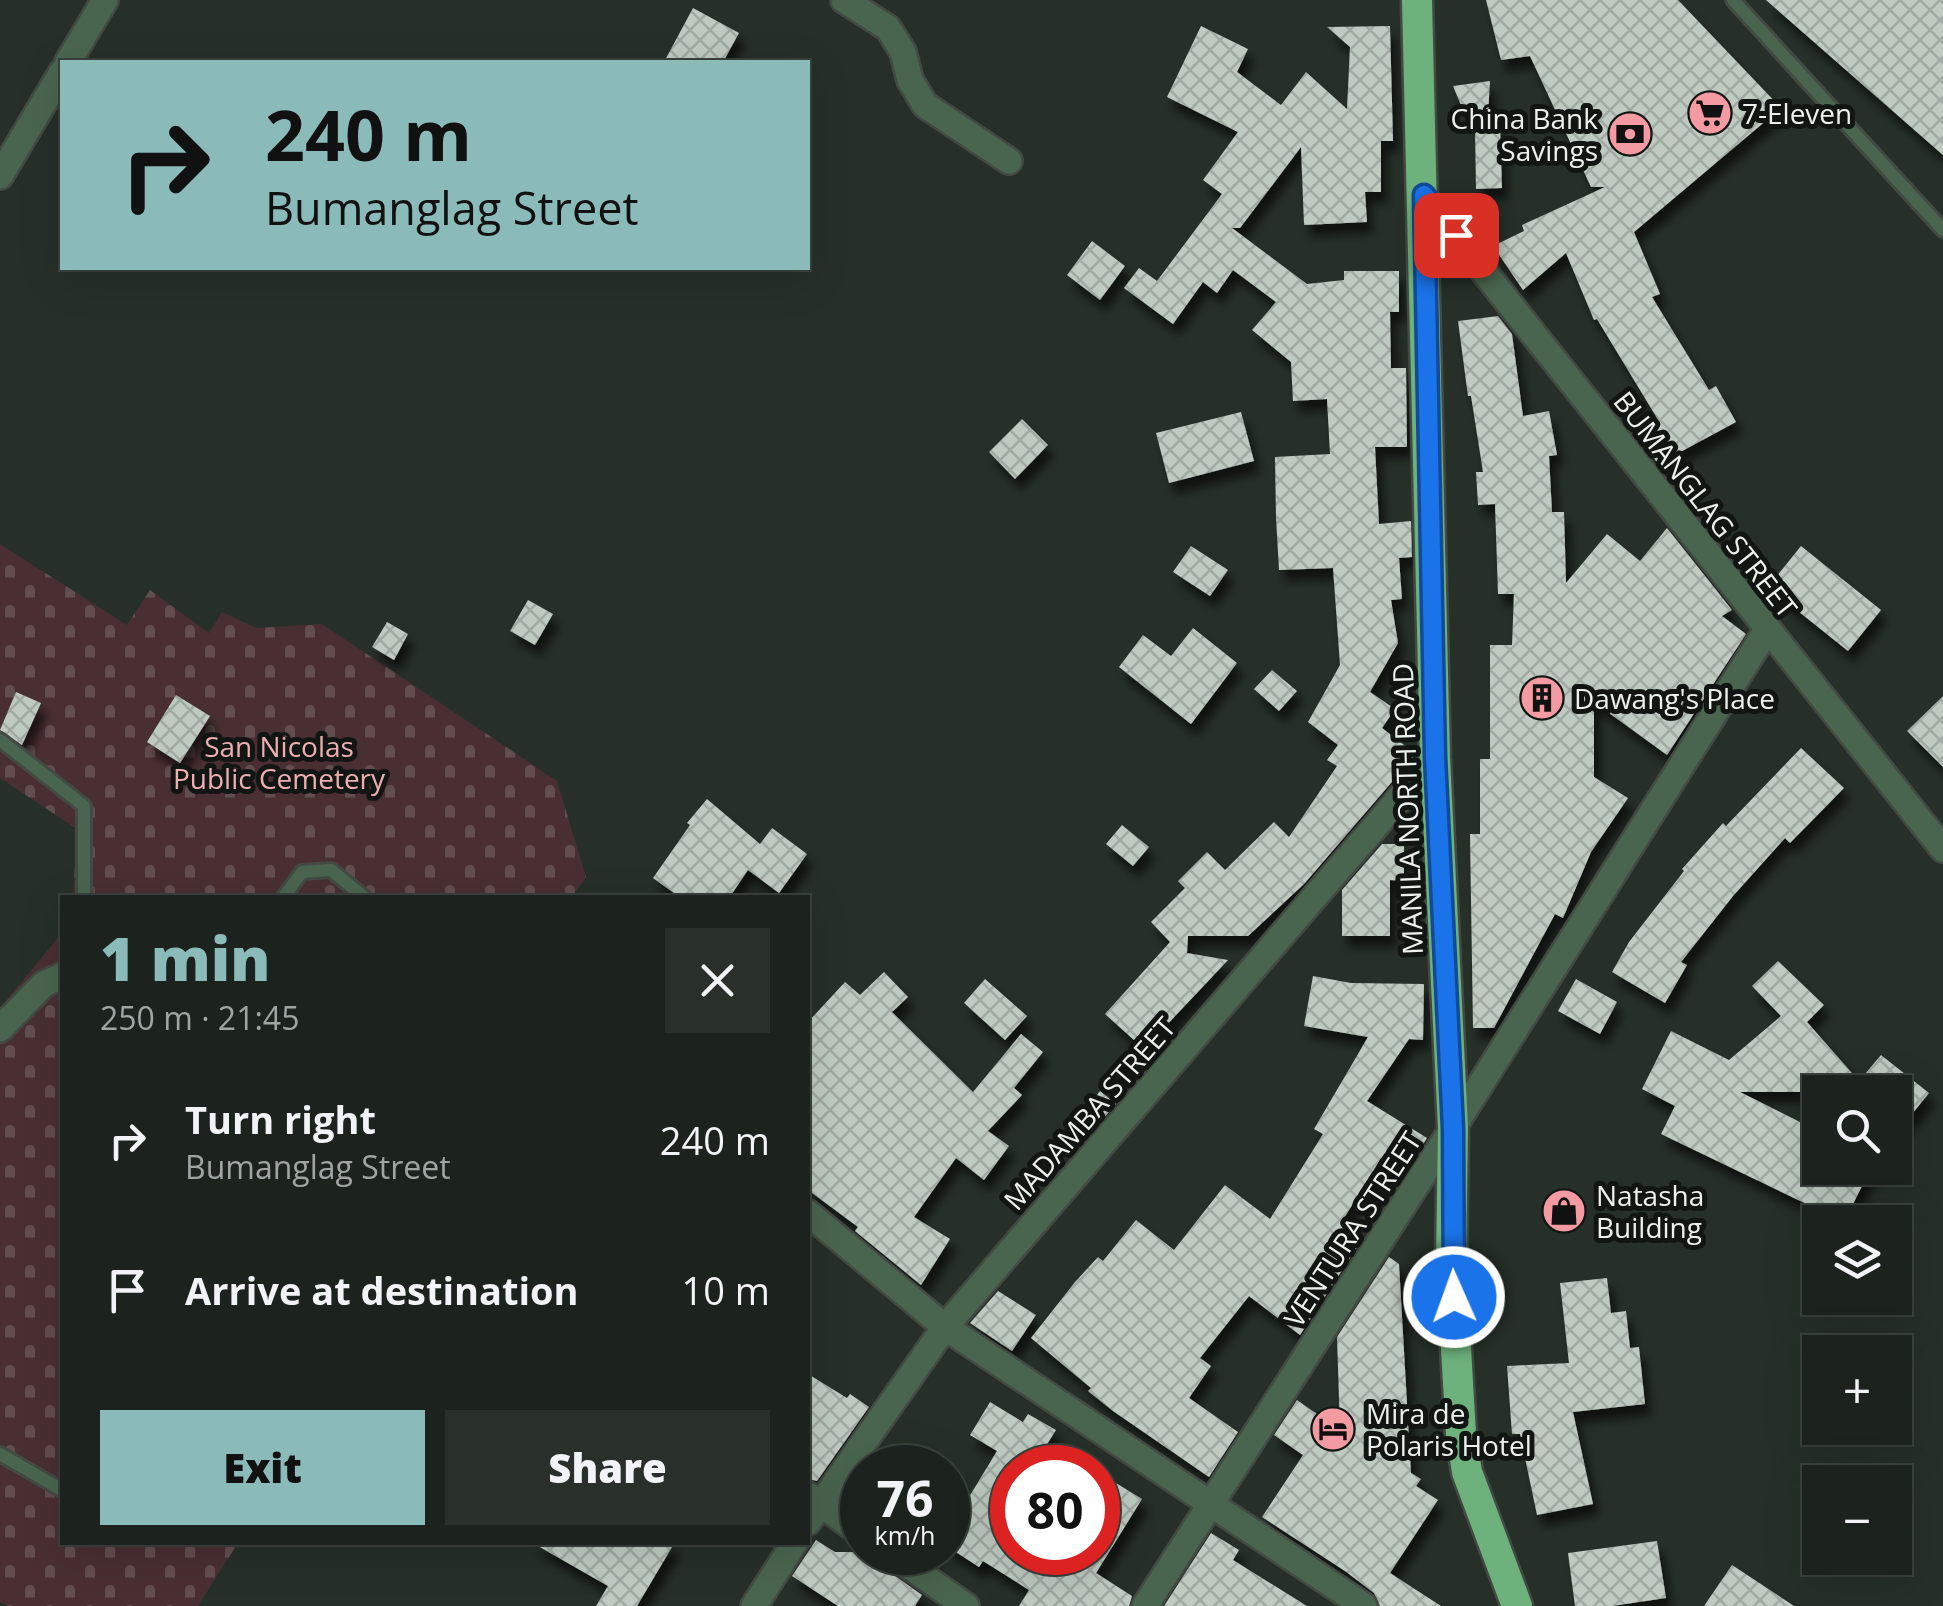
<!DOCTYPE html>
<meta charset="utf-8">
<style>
:root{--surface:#1c231e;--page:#292f2b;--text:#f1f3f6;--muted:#a0a4a4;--line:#3a403c;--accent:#8bbbb9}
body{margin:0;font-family:"Open Sans",sans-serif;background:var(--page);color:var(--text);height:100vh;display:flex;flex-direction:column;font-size:38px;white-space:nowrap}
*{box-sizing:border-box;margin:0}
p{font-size:32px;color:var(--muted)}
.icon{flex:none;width:55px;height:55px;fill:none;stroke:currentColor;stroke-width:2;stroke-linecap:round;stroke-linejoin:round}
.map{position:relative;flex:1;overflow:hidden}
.sheet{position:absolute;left:60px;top:895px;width:750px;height:650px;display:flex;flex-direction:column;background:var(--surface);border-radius:0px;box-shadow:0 10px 40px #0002,0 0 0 2px var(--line)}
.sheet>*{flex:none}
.top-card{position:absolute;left:60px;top:60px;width:750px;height:210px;border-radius:0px;box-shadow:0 10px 40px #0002,0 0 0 2px var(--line);background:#8bbbb9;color:#111;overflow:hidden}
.fabs{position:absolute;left:1802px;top:1075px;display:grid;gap:20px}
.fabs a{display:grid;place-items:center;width:110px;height:110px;border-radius:0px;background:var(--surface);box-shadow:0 10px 40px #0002,0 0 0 2px var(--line);font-size:50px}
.speed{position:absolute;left:840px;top:1445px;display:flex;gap:20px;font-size:50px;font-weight:700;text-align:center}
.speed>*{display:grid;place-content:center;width:130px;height:130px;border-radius:50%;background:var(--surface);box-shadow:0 10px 40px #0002,0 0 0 2px var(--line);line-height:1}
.speed small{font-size:25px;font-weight:400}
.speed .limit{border:15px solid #d22;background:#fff;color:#111}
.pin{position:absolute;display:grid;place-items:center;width:85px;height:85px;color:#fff;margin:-42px;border-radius:20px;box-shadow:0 5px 15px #0006}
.me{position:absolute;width:110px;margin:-55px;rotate:358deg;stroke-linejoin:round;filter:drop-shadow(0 0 8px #0008)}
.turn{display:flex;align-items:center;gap:35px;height:210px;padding:0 40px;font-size:45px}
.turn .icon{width:130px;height:130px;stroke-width:2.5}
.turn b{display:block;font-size:70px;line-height:85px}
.round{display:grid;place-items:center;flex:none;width:105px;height:105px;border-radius:0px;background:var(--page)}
.headline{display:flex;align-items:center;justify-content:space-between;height:170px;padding:0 40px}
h1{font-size:60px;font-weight:800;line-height:75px;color:var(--accent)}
.button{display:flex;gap:20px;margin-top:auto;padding:20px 40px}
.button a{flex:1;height:115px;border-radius:0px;background:var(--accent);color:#111;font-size:40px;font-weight:800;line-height:115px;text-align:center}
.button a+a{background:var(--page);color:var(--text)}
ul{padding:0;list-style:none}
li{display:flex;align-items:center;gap:30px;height:150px;padding:0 40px}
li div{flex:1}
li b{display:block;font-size:38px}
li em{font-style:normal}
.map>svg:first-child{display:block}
</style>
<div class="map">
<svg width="1943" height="1606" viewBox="0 0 1943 1606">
<defs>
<pattern id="cemetery-stones" width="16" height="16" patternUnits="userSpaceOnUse" patternTransform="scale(2.5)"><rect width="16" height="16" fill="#492f31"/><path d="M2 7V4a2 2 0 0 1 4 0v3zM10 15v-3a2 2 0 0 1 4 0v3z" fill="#634e4f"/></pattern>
<pattern id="building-cross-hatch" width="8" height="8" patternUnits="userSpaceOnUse" patternTransform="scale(2.5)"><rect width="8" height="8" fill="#bfcbc1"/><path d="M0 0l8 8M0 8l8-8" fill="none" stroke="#a1aaa2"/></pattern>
<filter id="shadow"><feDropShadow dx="6" dy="11" stdDeviation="5" flood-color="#0009"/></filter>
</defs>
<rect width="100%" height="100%" fill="#262f28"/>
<g fill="url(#cemetery-stones)">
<polygon points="0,544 127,625 150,590 209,633 222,612 256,628 322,624 557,781 586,877 571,898 73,897 77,829 0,778"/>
<polygon points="62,933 62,1542 238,1543 198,1606 8,1606 0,1602 0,1008"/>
</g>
<g fill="url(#building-cross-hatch)" filter="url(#shadow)">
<polygon points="1486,0 1678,0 1781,108 1634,232 1660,294 1652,297 1709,390 1716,386 1736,422 1658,464 1635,430 1657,418 1597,319 1594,320 1566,253 1523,290 1493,246 1524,231 1522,225 1605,187 1591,187 1530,56 1501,60"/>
<polygon points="1766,0 1943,0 1943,155"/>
<polygon points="693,8 739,33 723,62 664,62"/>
<polygon points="1201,26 1248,49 1237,72 1281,105 1306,72 1347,109 1350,47 1327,27 1390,26 1393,141 1381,141 1381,192 1365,192 1367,222 1304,225 1301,147 1240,228 1232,228 1307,284 1344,280 1344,271 1399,271 1399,312 1390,312 1391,368 1406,368 1407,447 1375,447 1379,524 1411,521 1412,557 1399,558 1402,599 1391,600 1398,643 1370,692 1395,709 1382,728 1416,754 1304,884 1248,936 1188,936 1187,953 1228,960 1144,1049 1105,1014 1170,942 1151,922 1185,888 1178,881 1207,852 1225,870 1274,822 1289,837 1337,766 1327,760 1338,745 1308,722 1340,665 1333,568 1279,570 1276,517 1275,457 1330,454 1327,399 1293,401 1291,362 1252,330 1276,302 1233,270 1217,293 1203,282 1173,324 1124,288 1139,268 1157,281 1222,194 1203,180 1238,132 1167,97"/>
<polygon points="1490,81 1488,114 1465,115 1453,86"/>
<polygon points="1500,125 1502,188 1476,189 1475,127"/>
<polygon points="1092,241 1125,266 1100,300 1067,275"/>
<polygon points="1498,316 1512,334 1523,416 1549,411 1557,455 1549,456 1552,512 1564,512 1566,583 1607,534 1640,561 1667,528 1732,610 1722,616 1746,634 1667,755 1594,702 1594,777 1628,798 1591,852 1563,918 1555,914 1494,1028 1473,1028 1470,834 1480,834 1480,759 1490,759 1490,645 1512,645 1514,594 1498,594 1495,504 1478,505 1476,472 1483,472 1471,396 1468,396 1458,321"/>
<polygon points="1241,412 1254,461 1169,483 1156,433"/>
<polygon points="1022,419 1048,445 1015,479 989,452"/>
<polygon points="1191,546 1228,570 1210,596 1173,572"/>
<polygon points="1801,546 1881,610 1848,651 1768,587"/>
<polygon points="528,600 553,614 535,645 510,631"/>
<polygon points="387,622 408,634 394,660 372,647"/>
<polygon points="1193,628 1237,663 1191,724 1119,667 1143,635 1171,656"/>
<polygon points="1272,670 1297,691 1279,711 1254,689"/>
<polygon points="16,692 41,703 22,745 0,730"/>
<polygon points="176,695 210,716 180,763 147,742"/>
<polygon points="1943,696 1943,767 1907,731"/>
<polygon points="1801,748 1844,788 1790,843 1785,838 1733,896 1681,962 1687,965 1665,1003 1612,972 1629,942 1684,871 1682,869 1723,823 1726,826"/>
<polygon points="707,799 760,844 772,828 807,854 779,893 748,870 729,898 681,898 653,878 690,825 687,823"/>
<polygon points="1122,825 1149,847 1133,866 1106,844"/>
<polygon points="1382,844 1404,844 1404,881 1390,880 1390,936 1342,936 1342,890"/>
<polygon points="1778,961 1824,1005 1807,1022 1859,1081 1881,1055 1929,1093 1895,1135 1895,1092 1740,1092 1820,1132 1820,1168 1871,1168 1844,1222 1661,1134 1675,1106 1642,1089 1671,1031 1729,1060 1781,1016 1752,986"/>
<polygon points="884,972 908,997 892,1012 973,1092 1021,1034 1043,1052 1014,1088 1022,1095 988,1131 1009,1146 984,1180 956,1158 914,1217 950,1239 921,1285 855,1231 858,1227 808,1190 808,1022 845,982 860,995"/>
<polygon points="1313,976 1351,983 1424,984 1423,1040 1409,1039 1367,1101 1427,1138 1405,1173 1381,1158 1341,1223 1363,1238 1300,1335 1249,1296 1200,1358 1211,1366 1189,1398 1238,1432 1209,1477 1113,1411 1088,1391 1091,1388 1031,1338 1075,1282 1098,1257 1103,1261 1136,1220 1174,1250 1225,1185 1270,1219 1323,1134 1314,1129 1368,1037 1304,1026"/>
<polygon points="985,979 1027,1016 1005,1040 964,1003"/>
<polygon points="1576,979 1617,1002 1600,1034 1558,1011"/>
<polygon points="1100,1091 1116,1104 1094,1129 1080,1117"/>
<polygon points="1389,1257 1399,1264 1411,1473 1421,1479 1416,1486 1438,1500 1390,1573 1441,1606 1380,1606 1374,1593 1345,1571 1262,1517 1303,1455 1274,1435 1297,1400 1340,1430 1337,1337"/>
<polygon points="1607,1278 1611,1313 1626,1311 1630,1348 1639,1347 1645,1404 1573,1412 1593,1504 1537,1515 1520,1434 1512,1434 1507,1366 1569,1363 1560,1283"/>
<polygon points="998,1291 1036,1315 1012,1351 970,1323"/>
<polygon points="808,1374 847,1398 850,1394 869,1407 817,1481 808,1479"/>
<polygon points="990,1402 1023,1422 1028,1414 1056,1430 1032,1468 1012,1468 1012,1552 1098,1552 1098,1472 1142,1499 1096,1573 1132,1596 1129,1606 1019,1606 1029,1590 983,1561 979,1567 948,1547 948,1509 958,1515 997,1451 970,1435"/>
<polygon points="1211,1533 1239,1550 1233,1560 1307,1606 1164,1606"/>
<polygon points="816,1540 835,1552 873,1552 880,1565 922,1595 915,1606 838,1606 792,1576"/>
<polygon points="1657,1541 1666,1598 1612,1606 1575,1606 1568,1553"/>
<polygon points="531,1542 675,1542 637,1606 596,1606 608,1586"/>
<polygon points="1732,1565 1794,1606 1704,1606"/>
</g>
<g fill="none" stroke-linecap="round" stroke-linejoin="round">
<defs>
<g id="lane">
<polyline points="1733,0 1943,230"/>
<polyline points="0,740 84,806 84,898"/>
<polyline points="283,898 302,872 331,870 365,898"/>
<polyline points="0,1454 62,1490"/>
</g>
<g id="street">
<polyline points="844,0 888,28 903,52 910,80 925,105 1009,161"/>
<polyline points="68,62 105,0"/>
<polyline points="0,176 62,72"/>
<polyline points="1423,195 1943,849"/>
<polyline points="0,1029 44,984 62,976"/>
<polyline points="808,1213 945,1327 1364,1606"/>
<polyline points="808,1495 862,1534"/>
<polyline points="808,1522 945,1327 1435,757"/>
<polyline points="889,1552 966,1606"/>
<polyline points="754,1606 795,1542"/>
<polyline points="1145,1606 1453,1128 1767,630"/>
</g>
<polyline id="highway" points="1417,0 1435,757 1453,1128 1451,1263 1461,1434 1467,1472 1517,1606"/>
</defs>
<use href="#lane" stroke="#424a43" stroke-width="18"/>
<use href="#street" stroke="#424a43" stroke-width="30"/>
<use href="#highway" stroke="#424a43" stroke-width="35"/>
<use href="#lane" stroke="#4a654f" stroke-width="12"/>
<use href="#street" stroke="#4a654f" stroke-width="25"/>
<use href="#highway" stroke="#6db17c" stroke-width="30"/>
</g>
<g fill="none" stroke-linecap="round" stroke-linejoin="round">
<defs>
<polyline id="route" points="1454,1297 1453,1128 1435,757 1424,195 1456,235"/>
</defs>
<use href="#route" stroke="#114b97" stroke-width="25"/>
<use href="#route" stroke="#1a73e8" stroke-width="18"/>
</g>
<defs>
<symbol id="supermarket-disc" viewBox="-11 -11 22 22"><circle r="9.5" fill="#f49aa2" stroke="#121613"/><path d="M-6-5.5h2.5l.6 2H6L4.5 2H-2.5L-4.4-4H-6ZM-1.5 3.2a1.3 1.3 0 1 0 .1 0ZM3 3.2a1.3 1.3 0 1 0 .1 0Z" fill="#111"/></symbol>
<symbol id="bank-disc" viewBox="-11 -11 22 22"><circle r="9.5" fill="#f49aa2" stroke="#121613"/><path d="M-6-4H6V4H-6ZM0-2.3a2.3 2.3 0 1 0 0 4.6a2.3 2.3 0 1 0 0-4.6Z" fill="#111"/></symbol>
<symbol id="building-disc" viewBox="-11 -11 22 22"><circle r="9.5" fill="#f49aa2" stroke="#121613"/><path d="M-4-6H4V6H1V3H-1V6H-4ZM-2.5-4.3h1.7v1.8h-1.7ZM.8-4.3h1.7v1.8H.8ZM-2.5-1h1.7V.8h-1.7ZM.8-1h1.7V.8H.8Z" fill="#111"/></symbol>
<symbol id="shop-disc" viewBox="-11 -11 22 22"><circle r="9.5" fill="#f49aa2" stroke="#121613"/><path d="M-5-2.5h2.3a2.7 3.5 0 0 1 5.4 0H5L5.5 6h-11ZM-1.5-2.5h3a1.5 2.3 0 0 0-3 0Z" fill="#111"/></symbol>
<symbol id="hotel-disc" viewBox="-11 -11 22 22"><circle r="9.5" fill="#f49aa2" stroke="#121613"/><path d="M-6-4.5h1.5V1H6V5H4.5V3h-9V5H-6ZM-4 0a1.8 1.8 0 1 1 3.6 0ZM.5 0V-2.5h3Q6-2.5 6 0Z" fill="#111"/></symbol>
</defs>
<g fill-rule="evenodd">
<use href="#supermarket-disc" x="1685" y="88" width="50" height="50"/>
<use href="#bank-disc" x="1605" y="109" width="50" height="50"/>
<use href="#building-disc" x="1517" y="673" width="50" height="50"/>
<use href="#shop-disc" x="1539" y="1186" width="50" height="50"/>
<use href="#hotel-disc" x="1308" y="1404" width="50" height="50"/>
</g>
<g text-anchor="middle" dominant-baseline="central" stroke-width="10" stroke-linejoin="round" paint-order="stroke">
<g font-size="28" fill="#ebf1ec" stroke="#121613" text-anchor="start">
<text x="1742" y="113">7-Eleven</text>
<text x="1598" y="118" text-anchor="end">China Bank<tspan x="1598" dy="32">Savings</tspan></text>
<text x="1574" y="698">Dawang's Place</text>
<text x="1596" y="1195">Natasha<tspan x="1596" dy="32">Building</tspan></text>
<text x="1366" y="1413">Mira de<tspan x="1366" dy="32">Polaris Hotel</tspan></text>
</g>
<g font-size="28" fill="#ebf1ec" stroke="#121613">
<text transform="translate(1706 504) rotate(52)">BUMANGLAG STREET</text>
<text transform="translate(1407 809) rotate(-92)">MANILA NORTH ROAD</text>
<text transform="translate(1089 1113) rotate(-49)">MADAMBA STREET</text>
<text transform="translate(1352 1229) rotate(-57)">VENTURA STREET</text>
</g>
<g font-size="28" fill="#edaeb2" stroke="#121613">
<text x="279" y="746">San Nicolas<tspan x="279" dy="32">Public Cemetery</tspan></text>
</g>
</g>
</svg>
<div class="fabs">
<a><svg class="icon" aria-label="search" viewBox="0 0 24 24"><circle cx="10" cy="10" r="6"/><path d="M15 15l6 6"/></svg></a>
<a><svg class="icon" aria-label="layers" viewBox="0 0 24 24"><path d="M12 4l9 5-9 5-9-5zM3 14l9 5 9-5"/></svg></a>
<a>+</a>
<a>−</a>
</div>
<div class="speed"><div>76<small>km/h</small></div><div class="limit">80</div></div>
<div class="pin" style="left:1456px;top:235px;background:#d93025"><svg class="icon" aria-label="arrive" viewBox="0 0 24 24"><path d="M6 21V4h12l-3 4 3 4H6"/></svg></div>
<svg class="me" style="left:1454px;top:1297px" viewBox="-20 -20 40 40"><circle r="17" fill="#1a73e8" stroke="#fff" stroke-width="3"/><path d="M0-11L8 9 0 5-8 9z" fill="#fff"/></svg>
<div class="top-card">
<div class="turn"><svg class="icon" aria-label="right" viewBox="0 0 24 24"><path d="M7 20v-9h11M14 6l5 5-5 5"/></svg><div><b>240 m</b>Bumanglag Street</div></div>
</div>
<section class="sheet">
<div class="headline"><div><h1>1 min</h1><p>250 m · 21:45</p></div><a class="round"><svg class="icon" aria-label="close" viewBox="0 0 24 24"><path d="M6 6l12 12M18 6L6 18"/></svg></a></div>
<ul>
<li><svg class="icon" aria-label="right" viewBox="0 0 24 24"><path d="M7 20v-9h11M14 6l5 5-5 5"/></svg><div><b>Turn right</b><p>Bumanglag Street</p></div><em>240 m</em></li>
<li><svg class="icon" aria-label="arrive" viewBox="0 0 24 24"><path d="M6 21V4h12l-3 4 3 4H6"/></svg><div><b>Arrive at destination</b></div><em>10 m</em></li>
</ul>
<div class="button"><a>Exit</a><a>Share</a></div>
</section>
</div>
